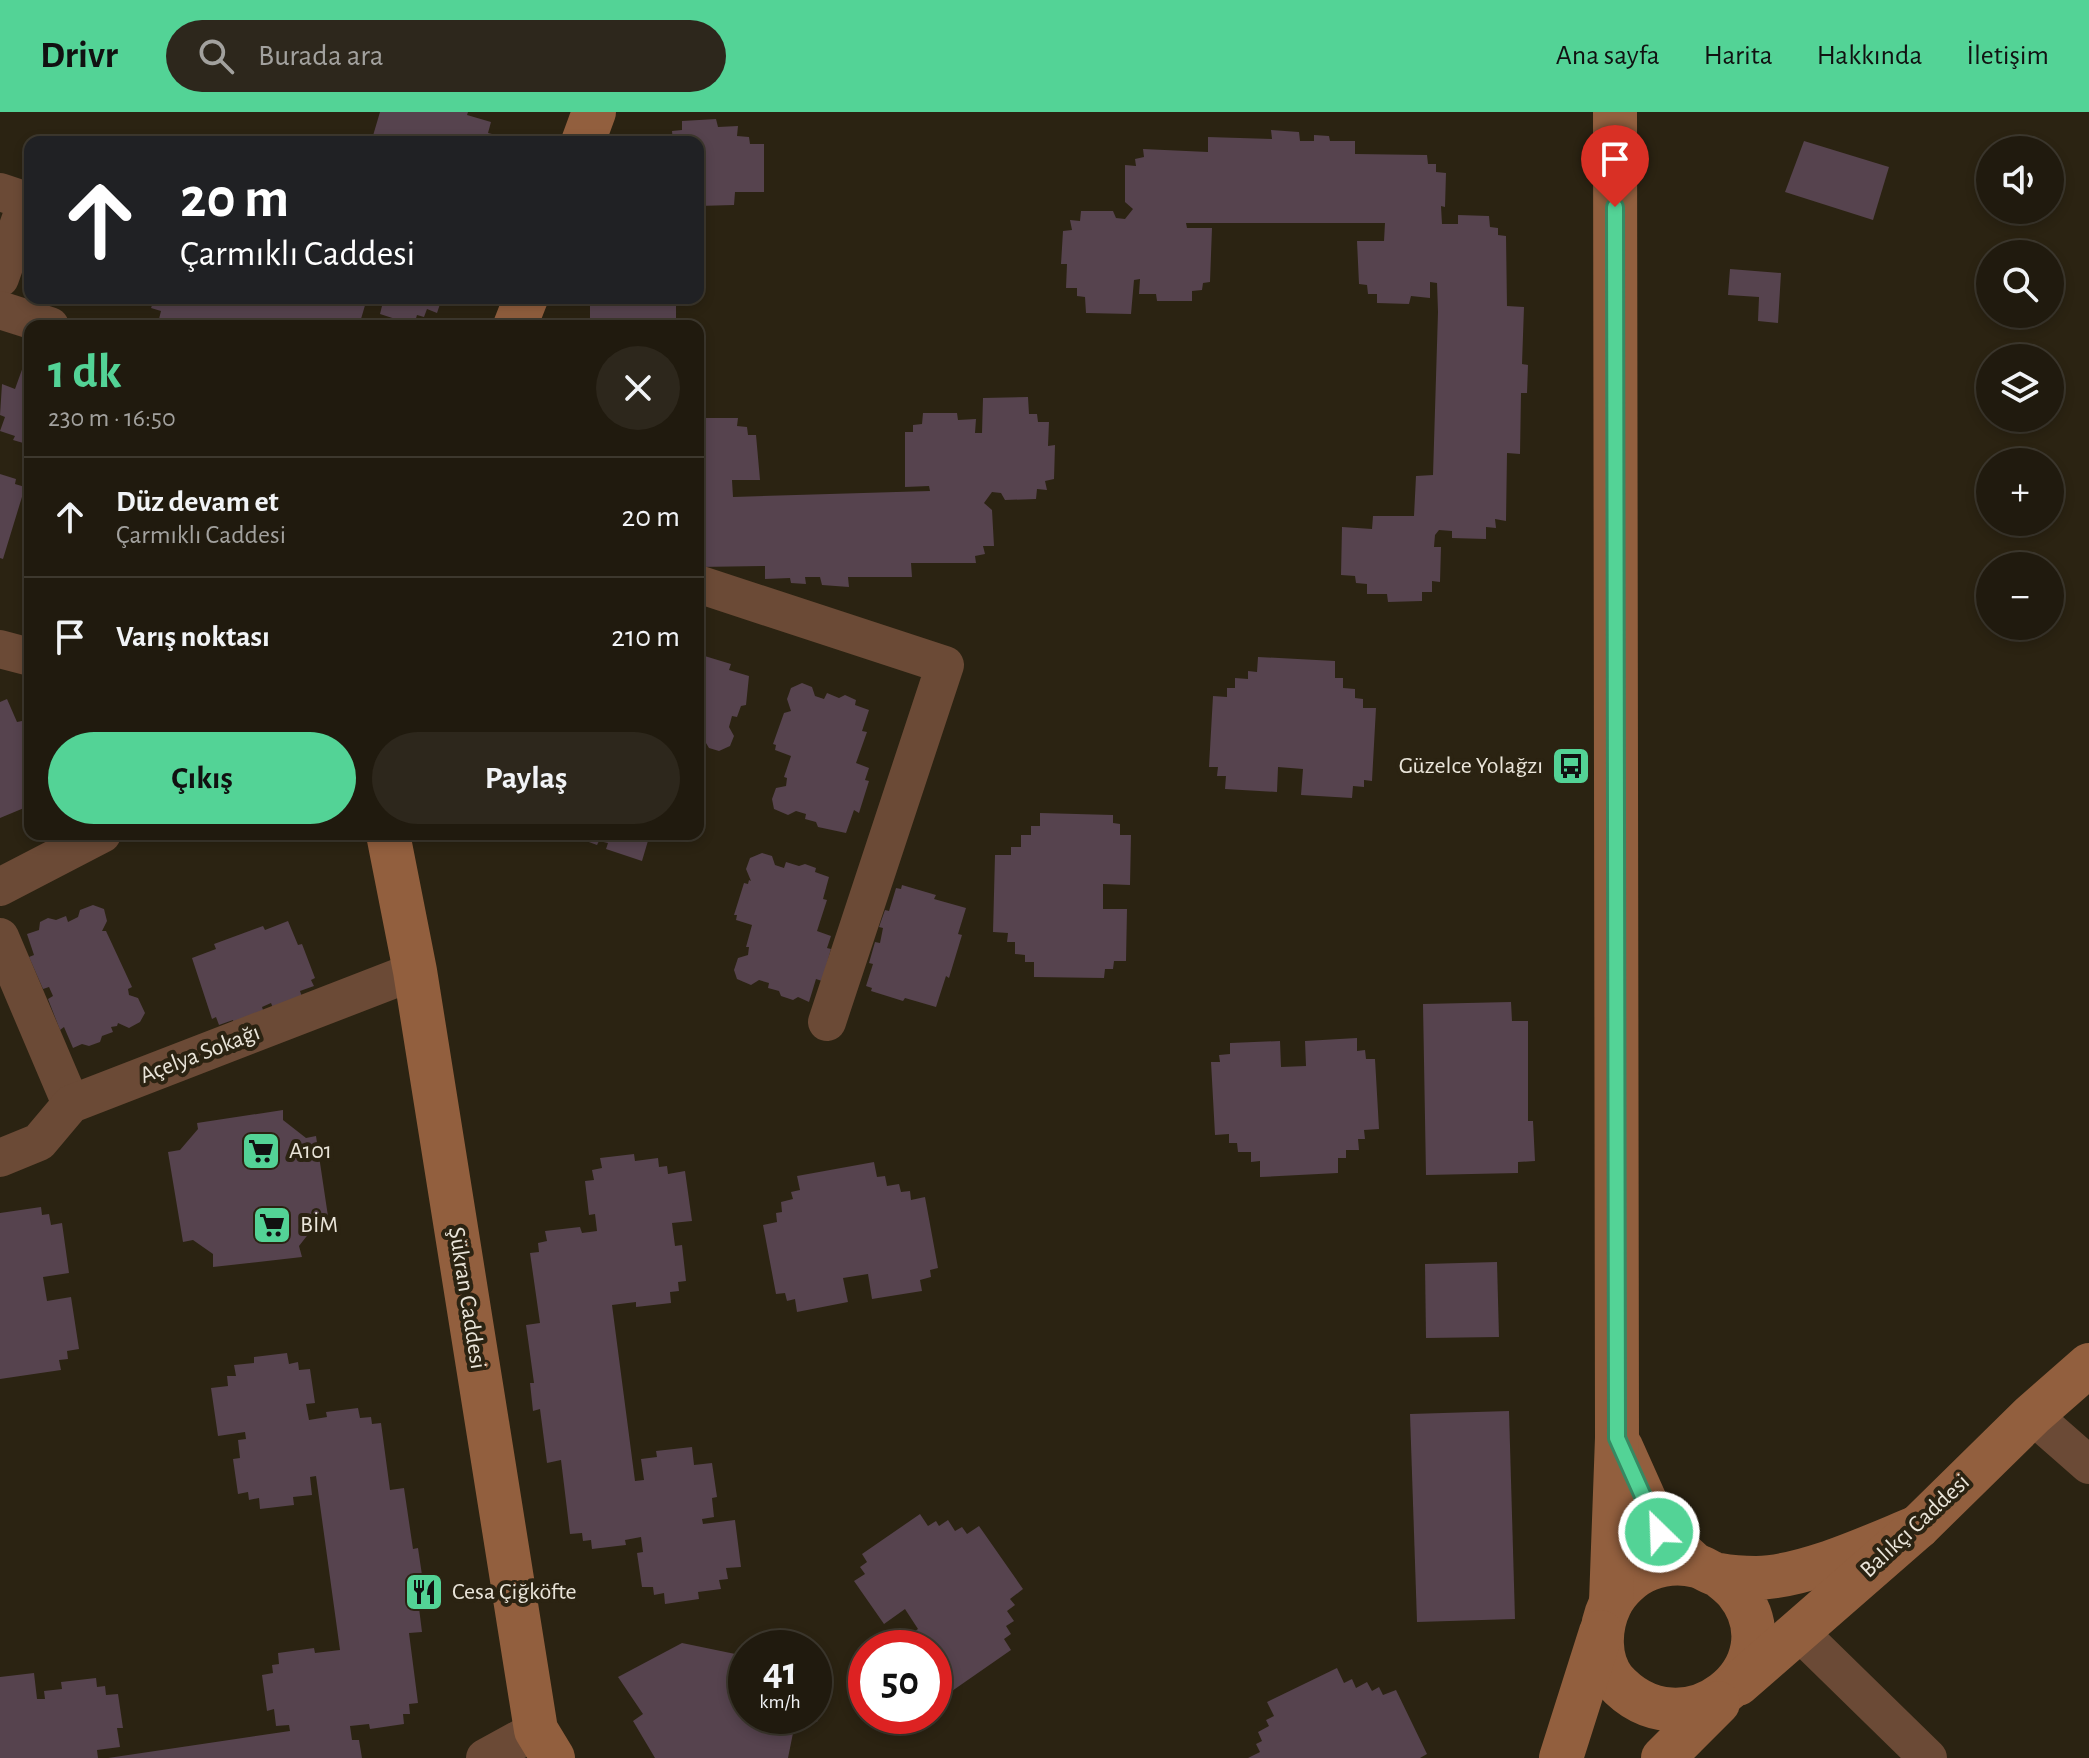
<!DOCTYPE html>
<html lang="tr">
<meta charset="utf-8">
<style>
:root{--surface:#201a0e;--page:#2d271c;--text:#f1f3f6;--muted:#a2a19e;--line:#3d382e;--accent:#53d396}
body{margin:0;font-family:"Alegreya Sans",sans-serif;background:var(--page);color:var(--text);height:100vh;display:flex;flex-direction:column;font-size:30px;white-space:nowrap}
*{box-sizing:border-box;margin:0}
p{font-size:26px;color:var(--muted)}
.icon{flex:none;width:44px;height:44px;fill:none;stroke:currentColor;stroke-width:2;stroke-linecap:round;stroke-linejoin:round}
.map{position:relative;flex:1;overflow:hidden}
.panel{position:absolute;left:24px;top:208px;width:680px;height:520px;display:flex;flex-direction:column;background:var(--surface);border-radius:16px;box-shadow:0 4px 12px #0003,0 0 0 2px var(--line)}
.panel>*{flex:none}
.top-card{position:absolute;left:24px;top:24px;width:680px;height:168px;border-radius:16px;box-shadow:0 4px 12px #0003,0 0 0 2px var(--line);background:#202124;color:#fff;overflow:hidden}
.controls{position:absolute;left:1976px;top:24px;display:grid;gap:16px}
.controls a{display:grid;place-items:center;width:88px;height:88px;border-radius:50%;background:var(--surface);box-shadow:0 4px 12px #0003,0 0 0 2px var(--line);font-size:40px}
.speed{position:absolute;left:728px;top:1518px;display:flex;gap:16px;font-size:40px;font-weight:700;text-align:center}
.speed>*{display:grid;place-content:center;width:104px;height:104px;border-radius:50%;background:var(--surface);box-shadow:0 4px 12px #0003,0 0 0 2px var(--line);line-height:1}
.speed small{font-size:20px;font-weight:400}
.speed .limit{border:12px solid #d22;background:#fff;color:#111}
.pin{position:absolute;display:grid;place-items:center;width:68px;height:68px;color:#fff;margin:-82px -34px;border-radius:50% 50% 50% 0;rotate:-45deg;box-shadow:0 0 8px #0007}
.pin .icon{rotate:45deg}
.me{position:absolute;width:88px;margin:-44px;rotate:336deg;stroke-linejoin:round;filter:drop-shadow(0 0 6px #0008)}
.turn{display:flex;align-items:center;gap:28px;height:168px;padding:0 24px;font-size:36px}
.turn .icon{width:104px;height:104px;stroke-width:2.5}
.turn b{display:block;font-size:56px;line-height:68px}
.round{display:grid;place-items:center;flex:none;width:84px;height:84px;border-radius:42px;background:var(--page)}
.overview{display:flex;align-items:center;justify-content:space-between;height:136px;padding:0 24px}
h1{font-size:48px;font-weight:600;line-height:60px;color:var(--accent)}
.button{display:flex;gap:16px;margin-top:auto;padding:16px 24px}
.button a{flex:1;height:92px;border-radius:48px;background:var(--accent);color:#111;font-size:32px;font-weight:600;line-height:92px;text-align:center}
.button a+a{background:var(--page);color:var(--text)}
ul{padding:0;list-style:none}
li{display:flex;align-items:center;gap:24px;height:120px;padding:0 24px;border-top:2px solid var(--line)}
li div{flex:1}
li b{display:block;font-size:30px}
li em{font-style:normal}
header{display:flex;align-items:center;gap:48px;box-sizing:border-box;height:112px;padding:0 40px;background:var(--accent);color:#111}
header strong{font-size:38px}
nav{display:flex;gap:44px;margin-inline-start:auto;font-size:28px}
.search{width:560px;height:72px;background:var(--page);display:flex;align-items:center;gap:20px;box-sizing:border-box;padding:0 28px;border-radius:44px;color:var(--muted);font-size:30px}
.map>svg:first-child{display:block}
</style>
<header>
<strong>Drivr</strong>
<div class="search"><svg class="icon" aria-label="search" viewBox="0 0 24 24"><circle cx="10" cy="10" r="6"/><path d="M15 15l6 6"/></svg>Burada ara</div>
<nav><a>Ana sayfa</a><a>Harita</a><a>Hakkında</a><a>İletişim</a></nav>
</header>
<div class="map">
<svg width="2089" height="1646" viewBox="0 0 2089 1646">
<rect width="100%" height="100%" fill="#2b2312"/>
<g fill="#56434e">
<polygon points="380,0 468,0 467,3 491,10 488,21 496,23 494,30 380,30 372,27"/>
<polygon points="716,7 718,15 738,14 737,24 749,25 750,32 764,32 764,80 735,80 734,93 698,94 698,30 673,30 672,19 682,18 682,9"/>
<polygon points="1271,18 1299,20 1300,29 1314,29 1314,23 1329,24 1330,29 1355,29 1355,42 1427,43 1428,52 1436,52 1436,60 1446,61 1445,95 1441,94 1442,112 1458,112 1458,103 1489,104 1490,115 1498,116 1498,123 1506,124 1507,194 1524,195 1522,252 1528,253 1527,281 1521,281 1520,342 1507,341 1506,409 1495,407 1496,416 1486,415 1486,427 1452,426 1452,419 1439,418 1435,423 1434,435 1441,435 1440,470 1432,469 1432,480 1422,480 1422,489 1388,490 1387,482 1367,482 1367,472 1356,471 1355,464 1341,463 1342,415 1372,417 1373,404 1414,404 1416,364 1433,363 1438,200 1437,171 1430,170 1430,186 1411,184 1409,192 1377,191 1377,182 1368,182 1367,173 1359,172 1357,129 1384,129 1385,111 1186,111 1187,116 1212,116 1210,170 1203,171 1202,178 1192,179 1192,189 1157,189 1156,182 1139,182 1140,167 1134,168 1131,202 1086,201 1085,185 1077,184 1077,176 1066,176 1067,152 1061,152 1063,119 1072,118 1070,108 1080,109 1081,99 1113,99 1116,106 1125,107 1133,97 1125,90 1125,53 1136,54 1135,47 1144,45 1143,37 1208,40 1208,25 1272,27"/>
<polygon points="1804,29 1889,55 1873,108 1785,80"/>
<polygon points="1730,157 1781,161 1778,211 1758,209 1759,185 1728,183"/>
<polygon points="155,186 442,186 437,201 427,197 424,205 417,203 414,213 380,202 382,194 366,190 361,207 367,209 366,214 168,214 158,211 161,199 151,196"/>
<rect x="590" y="186" width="86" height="28"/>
<polygon points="24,252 30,254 30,333 13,328 15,324 0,319 5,305 0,303 2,272 15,277"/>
<polygon points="1028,285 1029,302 1037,302 1038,310 1049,310 1048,334 1055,333 1054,367 1045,369 1047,378 1037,377 1036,387 1005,388 1001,381 992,380 984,391 992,398 994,434 983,434 985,442 975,444 976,451 911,451 912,465 848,465 849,475 822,473 820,465 805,465 806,472 791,471 790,466 765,467 765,454 698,455 698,313 704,314 705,306 738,306 737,314 747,315 748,323 756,323 760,368 732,368 733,385 930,379 929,374 905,375 905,320 913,320 913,313 922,312 923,301 957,301 958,308 976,307 975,321 982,321 983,286"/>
<polygon points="0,362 16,367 15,372 25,375 3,447 0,446"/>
<polygon points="698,542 731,552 729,558 749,564 746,593 741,594 737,605 732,604 729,615 734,624 730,634 719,639 709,636 703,626 698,625"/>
<polygon points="1258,545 1335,549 1335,566 1343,566 1343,576 1355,577 1355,586 1363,587 1363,596 1376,596 1372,669 1364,668 1364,675 1353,674 1352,686 1301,683 1303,657 1278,655 1277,680 1225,677 1226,664 1217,664 1218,655 1209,655 1213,584 1227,585 1227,576 1235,576 1235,566 1248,567 1248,559 1257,560"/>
<polygon points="802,571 812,575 815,584 824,587 827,581 839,586 845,583 856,588 855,593 869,598 862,619 867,620 856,651 869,656 865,668 869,669 859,701 854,698 846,721 818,715 816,710 805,707 806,702 796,699 788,703 774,697 772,687 776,676 786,674 787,666 784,665 791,644 775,638 776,633 773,632 784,601 791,599 787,587 791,576"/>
<polygon points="7,587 17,610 22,609 30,629 30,689 23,692 24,696 0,706 0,590"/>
<polygon points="1040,701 1113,703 1113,711 1120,712 1120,723 1131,723 1130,773 1103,772 1103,797 1127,797 1126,849 1114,849 1113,857 1105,857 1104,866 1034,865 1034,850 1025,850 1025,843 1015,842 1015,830 1007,830 1008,821 993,820 995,743 1011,743 1011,735 1021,735 1021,723 1031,723 1031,714 1040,714"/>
<polygon points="567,722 650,722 642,749 606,737 608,731 599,729 597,733"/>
<polygon points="762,741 772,744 775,753 784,756 786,750 799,754 805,752 816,756 815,760 829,765 823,787 827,788 817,819 831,824 827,836 831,837 822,869 816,867 809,890 798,885 793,888 781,884 779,879 768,876 769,871 759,868 751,873 737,867 734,858 738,846 748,843 749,835 746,835 752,813 736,808 737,803 734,803 744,771 748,772 749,768 751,769 746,757 750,746"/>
<polygon points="902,773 936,783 934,787 966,796 958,822 962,823 949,866 946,864 936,895 905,886 903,889 871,879 872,876 866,874 873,852 869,851 875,830 880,831 883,816 879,815 885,798 889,799 896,776 901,777"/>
<polygon points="93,793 104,797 107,809 102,819 106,819 132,875 128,877 129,883 138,886 145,901 140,910 129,916 118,911 117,914 111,915 113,920 102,924 100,930 89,934 82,932 73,936 64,915 60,918 48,887 53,884 49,875 43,877 29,845 34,843 27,822 39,818 40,810 48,806 56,808 66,804 68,810 78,805 80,798"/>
<polygon points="288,809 298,833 302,832 315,866 311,868 314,874 300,879 302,885 273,896 271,891 262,895 264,901 234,912 233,908 219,913 216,905 212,907 192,846 216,837 214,832 263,814 265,818"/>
<polygon points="1511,890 1512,909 1528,909 1528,1009 1533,1009 1535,1049 1518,1050 1518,1061 1426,1063 1423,892"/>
<polygon points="1357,926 1357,939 1365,938 1366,947 1375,947 1379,1017 1364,1018 1365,1027 1358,1027 1359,1038 1346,1038 1346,1046 1338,1046 1338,1061 1260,1065 1260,1049 1251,1050 1251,1040 1238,1040 1237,1031 1229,1031 1229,1022 1215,1023 1211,950 1220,950 1219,943 1230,942 1230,931 1280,929 1281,955 1306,954 1305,929"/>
<polygon points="283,998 283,1008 306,1026 316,1024 329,1111 317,1111 299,1134 302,1145 213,1155 213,1142 193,1128 183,1130 168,1040 180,1038 198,1017 197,1011"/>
<polygon points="634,1042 635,1049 658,1046 659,1055 667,1054 668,1062 685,1059 692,1109 672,1111 675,1134 682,1133 686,1169 678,1170 679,1179 670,1180 671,1191 636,1195 636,1190 612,1193 635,1369 644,1368 641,1347 657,1345 656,1339 692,1335 694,1353 712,1351 717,1385 712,1386 714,1405 702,1407 703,1412 735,1408 741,1455 726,1456 728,1467 719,1468 721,1477 698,1480 699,1487 665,1492 664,1481 654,1483 653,1475 642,1475 637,1441 643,1440 641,1425 625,1428 626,1433 592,1437 591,1428 583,1429 582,1421 570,1422 561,1348 547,1351 540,1297 533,1299 530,1271 534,1271 526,1213 540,1211 530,1141 539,1140 538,1131 547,1129 545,1119 580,1115 582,1121 597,1119 595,1102 589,1103 585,1069 594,1068 592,1058 602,1056 600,1046"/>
<polygon points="874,1050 877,1065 885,1064 887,1074 899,1072 901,1080 910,1079 911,1088 925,1085 938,1156 930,1158 931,1165 920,1168 922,1179 872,1187 868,1162 843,1166 848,1190 797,1200 795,1187 787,1189 785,1181 776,1182 763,1113 777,1110 776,1101 782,1100 781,1090 793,1087 791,1080 800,1078 797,1064"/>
<polygon points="41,1095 42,1103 49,1102 51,1113 62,1111 69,1161 43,1165 47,1189 71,1185 79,1237 67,1239 68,1247 59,1248 61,1258 0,1267 0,1101"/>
<polygon points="1497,1150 1499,1225 1426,1226 1425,1152"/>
<polygon points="287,1241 289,1252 298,1250 299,1258 310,1257 315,1291 306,1292 309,1308 327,1305 326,1300 358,1296 360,1306 371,1305 372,1312 381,1311 390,1378 404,1376 413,1437 418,1436 422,1463 415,1464 422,1520 409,1521 418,1591 409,1592 410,1602 403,1602 404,1612 370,1617 369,1612 350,1614 352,1628 359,1628 362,1646 108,1646 290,1619 289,1613 276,1614 274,1597 267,1599 262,1563 273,1561 272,1553 279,1552 278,1541 314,1536 315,1541 340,1538 316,1364 310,1365 312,1383 293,1385 294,1393 260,1397 259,1386 249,1388 248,1380 238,1382 233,1347 240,1346 238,1328 246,1327 245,1320 218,1324 211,1276 228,1274 227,1264 236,1264 234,1253 254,1251 254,1245"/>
<polygon points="1509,1299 1515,1507 1417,1510 1410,1302"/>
<polygon points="920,1402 928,1414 936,1409 939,1414 948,1408 955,1419 962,1415 967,1422 979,1414 1023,1477 1010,1487 1015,1493 1007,1499 1014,1509 1006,1514 1011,1522 1004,1527 1011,1538 952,1579 947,1572 941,1576 934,1567 934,1536 900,1536 897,1532 918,1517 905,1497 884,1512 854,1469 865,1462 860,1455 867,1450 862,1442"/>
<polygon points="682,1531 745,1544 746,1604 815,1604 818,1609 793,1621 788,1646 655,1646 633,1609 643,1602 618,1565"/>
<polygon points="1337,1556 1344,1571 1352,1567 1356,1576 1367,1570 1372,1579 1379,1575 1383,1583 1396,1578 1427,1642 1420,1646 1248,1646 1260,1640 1256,1632 1262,1629 1258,1620 1269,1614 1266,1608 1274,1604 1267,1590"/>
<polygon points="34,1561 37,1587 45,1587 44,1579 62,1577 61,1570 96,1566 97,1575 105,1574 106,1583 118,1582 123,1616 117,1616 120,1635 97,1638 98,1646 0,1646 0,1565"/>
</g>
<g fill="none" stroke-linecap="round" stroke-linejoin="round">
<g stroke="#6b4a36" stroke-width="38">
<polyline points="0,80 27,89 0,166"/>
<polyline points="0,198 50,214"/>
<polyline points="698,472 945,553 827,910"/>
<polyline points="0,537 30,545"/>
<polyline points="0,775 102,722"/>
<polyline points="0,825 71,992"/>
<polyline points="0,1046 39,1030 71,992 415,859"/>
<polyline points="2032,1303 2089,1353"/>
<polyline points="1799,1520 1928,1646"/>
<polyline points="485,1646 536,1618"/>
</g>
<g stroke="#925f3e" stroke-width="44">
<polyline points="583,30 594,0"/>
<polyline points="515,214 526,186"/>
<polyline points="388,722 415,859 536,1618 553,1646"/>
<polyline points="1621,1335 1659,1420 1695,1453"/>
<path d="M1718 1463C1724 1468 1731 1473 1736 1479 1797 1554 1683 1646 1614 1568 1598 1547 1599 1516 1610 1493 1617 1478 1633 1463 1649 1457 1664 1451 1682 1450 1697 1454 1705 1456 1711 1462 1719 1463 1730 1465 1744 1466 1756 1466 1806 1465 1871 1434 1918 1415"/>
<polyline points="1611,1490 1617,1326 1615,0"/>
<polyline points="1738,1572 1918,1415 2032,1303 2089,1253"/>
<polyline points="1561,1646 1601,1520"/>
<polyline points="1663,1646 1718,1591"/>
</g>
</g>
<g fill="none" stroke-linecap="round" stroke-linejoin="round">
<defs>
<polyline id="route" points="1615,95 1617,1326 1659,1420"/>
</defs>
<use href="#route" stroke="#368962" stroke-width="20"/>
<use href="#route" stroke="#53d396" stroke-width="14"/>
</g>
<defs>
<symbol id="bus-square" viewBox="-11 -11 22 22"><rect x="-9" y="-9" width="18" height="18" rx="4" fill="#53d396" stroke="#2b2312"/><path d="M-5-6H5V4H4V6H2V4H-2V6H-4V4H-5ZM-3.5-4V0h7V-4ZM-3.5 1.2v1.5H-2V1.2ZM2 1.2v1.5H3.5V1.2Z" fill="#111"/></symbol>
<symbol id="supermarket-square" viewBox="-11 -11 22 22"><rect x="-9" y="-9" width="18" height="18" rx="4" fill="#53d396" stroke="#2b2312"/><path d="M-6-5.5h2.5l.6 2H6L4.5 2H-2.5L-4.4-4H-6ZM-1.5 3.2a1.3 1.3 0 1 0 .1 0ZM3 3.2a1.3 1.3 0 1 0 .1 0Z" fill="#111"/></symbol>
<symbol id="restaurant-square" viewBox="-11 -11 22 22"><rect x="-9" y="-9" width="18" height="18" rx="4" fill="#53d396" stroke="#2b2312"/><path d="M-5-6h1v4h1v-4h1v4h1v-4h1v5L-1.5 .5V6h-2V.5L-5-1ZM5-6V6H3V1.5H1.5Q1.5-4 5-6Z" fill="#111"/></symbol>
</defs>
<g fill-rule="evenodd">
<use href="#bus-square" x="1549" y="632" width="44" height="44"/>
<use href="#supermarket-square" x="239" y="1017" width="44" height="44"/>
<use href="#supermarket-square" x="250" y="1091" width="44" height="44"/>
<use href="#restaurant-square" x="402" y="1458" width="44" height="44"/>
</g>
<g text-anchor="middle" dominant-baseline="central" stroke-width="8" stroke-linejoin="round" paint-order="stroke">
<g font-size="24" fill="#eae5da" stroke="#2b2312" text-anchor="start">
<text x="1543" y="654" text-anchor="end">Güzelce Yolağzı</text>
<text x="289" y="1039">A101</text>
<text x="300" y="1113">BİM</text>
<text x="452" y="1480">Cesa Çiğköfte</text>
</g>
<g font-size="24" fill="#eae5da" stroke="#2b2312">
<text transform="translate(200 942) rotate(-21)">Açelya Sokağı</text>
<text transform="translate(467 1186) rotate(81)">Şükran Caddesi</text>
<text transform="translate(1915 1414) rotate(-43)">Balıkçı Caddesi</text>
</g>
</g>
</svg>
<div class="controls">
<a><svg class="icon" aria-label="sound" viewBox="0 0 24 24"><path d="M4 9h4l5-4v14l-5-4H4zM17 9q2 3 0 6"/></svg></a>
<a><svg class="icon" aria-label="search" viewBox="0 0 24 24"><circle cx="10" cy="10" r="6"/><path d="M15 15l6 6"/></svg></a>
<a><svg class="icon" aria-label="layers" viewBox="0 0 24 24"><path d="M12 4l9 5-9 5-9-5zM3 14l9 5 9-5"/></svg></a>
<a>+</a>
<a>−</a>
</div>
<div class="speed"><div>41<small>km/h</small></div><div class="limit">50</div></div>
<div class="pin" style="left:1615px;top:95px;background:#d93025"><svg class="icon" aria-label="arrive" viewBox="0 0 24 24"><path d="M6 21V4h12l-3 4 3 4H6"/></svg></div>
<svg class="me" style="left:1659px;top:1420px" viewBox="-20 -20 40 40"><circle r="17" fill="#53d396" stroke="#fff" stroke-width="3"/><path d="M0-11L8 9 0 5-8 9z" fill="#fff"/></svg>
<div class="top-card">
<div class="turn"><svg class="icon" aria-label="ahead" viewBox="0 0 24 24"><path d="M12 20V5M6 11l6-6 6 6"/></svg><div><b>20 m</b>Çarmıklı Caddesi</div></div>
</div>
<section class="panel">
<div class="overview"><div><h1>1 dk</h1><p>230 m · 16:50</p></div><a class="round"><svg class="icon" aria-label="close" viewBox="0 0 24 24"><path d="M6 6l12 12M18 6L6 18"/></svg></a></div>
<ul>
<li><svg class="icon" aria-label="ahead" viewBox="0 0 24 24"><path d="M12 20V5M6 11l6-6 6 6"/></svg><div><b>Düz devam et</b><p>Çarmıklı Caddesi</p></div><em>20 m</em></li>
<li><svg class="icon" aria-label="arrive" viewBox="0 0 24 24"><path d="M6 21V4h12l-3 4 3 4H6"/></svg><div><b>Varış noktası</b></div><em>210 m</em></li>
</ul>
<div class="button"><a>Çıkış</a><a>Paylaş</a></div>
</section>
</div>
